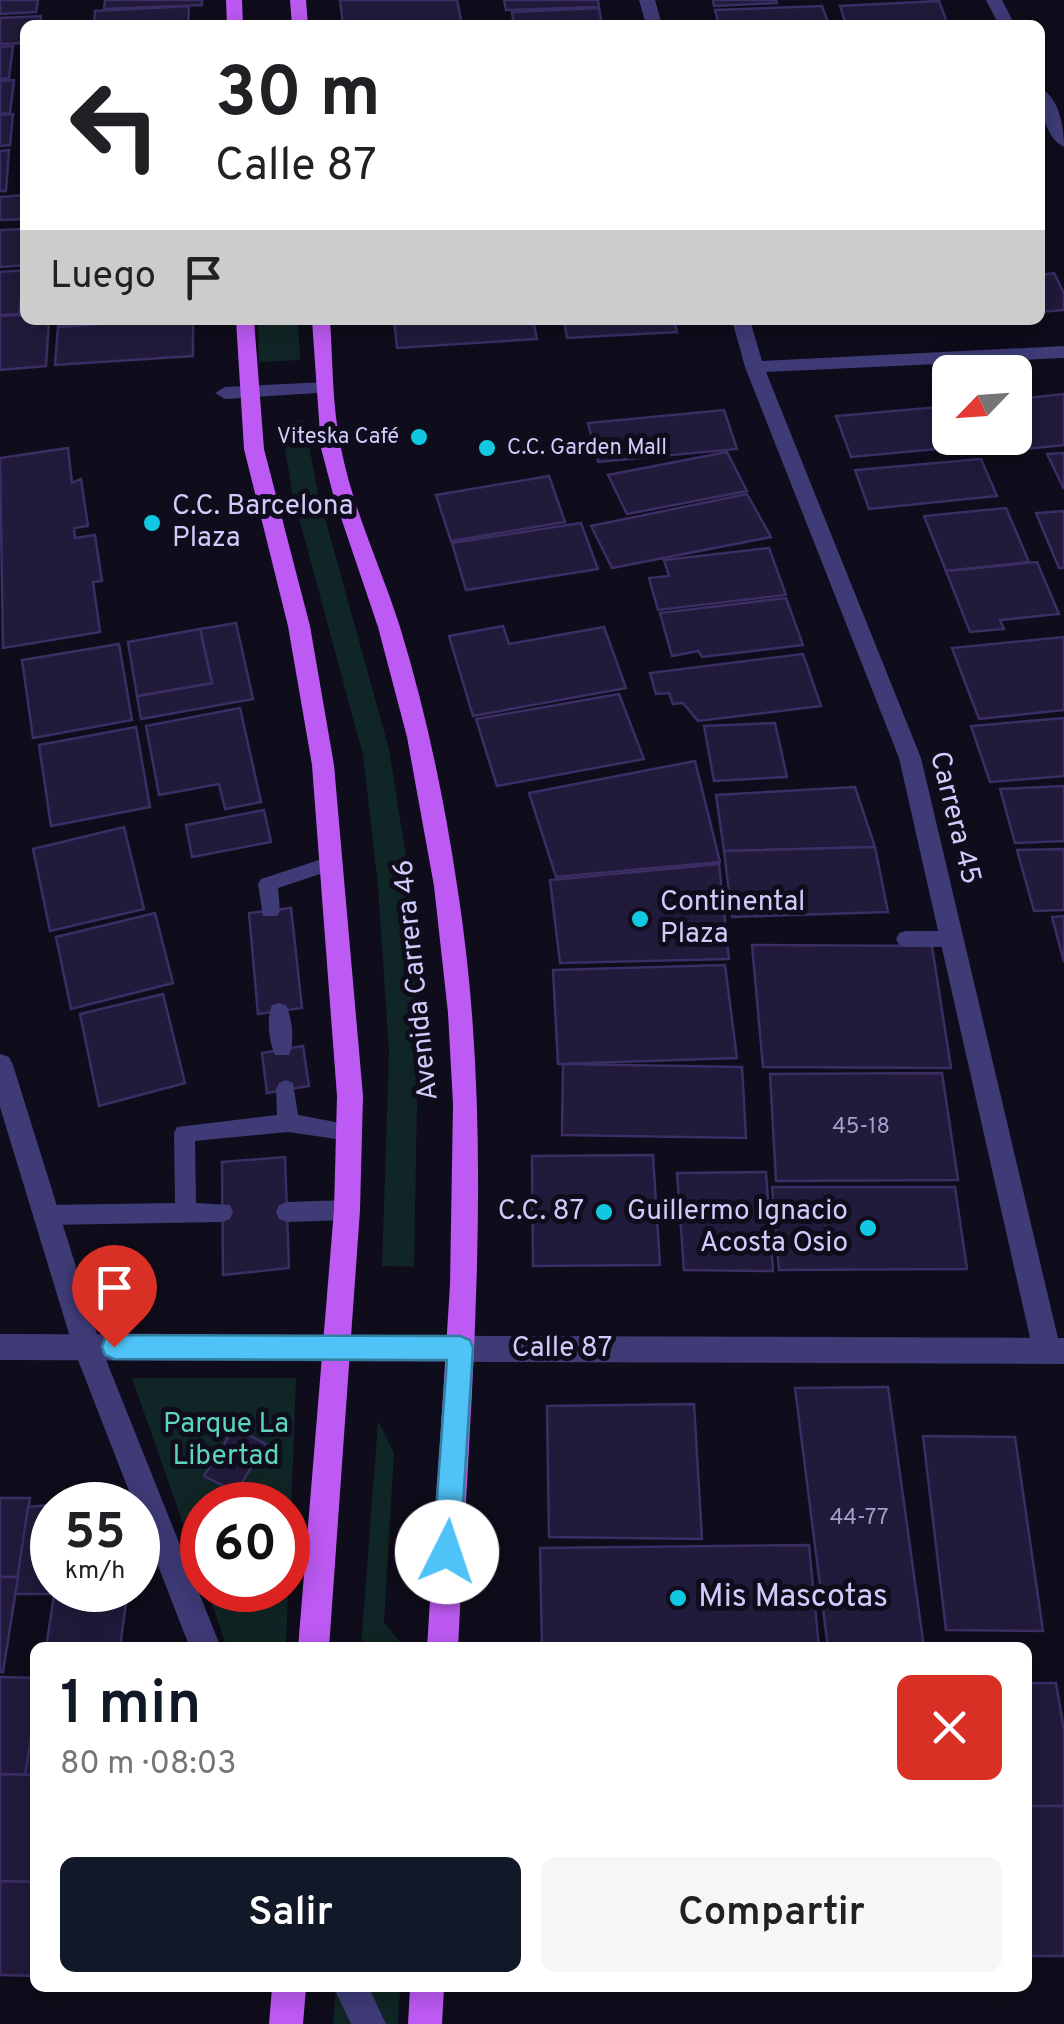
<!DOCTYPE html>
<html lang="es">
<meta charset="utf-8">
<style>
:root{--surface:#fff;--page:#f6f6f6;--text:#202124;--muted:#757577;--accent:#111827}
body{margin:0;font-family:Overpass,sans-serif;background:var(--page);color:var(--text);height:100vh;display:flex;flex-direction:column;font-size:38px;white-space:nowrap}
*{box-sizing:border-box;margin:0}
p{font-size:32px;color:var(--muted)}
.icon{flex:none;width:55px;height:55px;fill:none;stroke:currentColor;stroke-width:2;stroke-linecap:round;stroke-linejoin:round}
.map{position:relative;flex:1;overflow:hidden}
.side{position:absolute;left:30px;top:1642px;width:1002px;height:350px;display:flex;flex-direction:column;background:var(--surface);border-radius:15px;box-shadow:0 5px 25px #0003}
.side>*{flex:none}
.banner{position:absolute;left:20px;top:20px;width:1025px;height:305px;border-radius:15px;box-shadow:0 5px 25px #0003;background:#fff;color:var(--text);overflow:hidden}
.needle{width:65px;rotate:245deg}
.tools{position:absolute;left:932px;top:355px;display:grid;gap:20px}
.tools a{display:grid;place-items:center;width:100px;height:100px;border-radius:15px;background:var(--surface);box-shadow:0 5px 25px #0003;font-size:50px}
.speed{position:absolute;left:30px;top:1482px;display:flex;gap:20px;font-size:50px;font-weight:700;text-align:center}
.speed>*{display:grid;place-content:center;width:130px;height:130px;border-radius:50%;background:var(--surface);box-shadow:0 5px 25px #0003;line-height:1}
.speed small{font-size:25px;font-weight:400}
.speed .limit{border:15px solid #d22;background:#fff;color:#111}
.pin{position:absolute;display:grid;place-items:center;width:85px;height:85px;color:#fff;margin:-102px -42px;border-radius:50% 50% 50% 0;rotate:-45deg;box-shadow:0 0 10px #0007}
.pin .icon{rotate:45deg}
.me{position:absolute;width:110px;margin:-55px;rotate:4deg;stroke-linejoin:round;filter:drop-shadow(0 0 8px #0008)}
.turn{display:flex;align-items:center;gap:35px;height:210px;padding:0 30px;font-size:45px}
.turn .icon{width:130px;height:130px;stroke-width:2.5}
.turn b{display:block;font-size:70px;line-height:85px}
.then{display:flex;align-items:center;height:95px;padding:0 30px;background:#0003;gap:20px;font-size:38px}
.round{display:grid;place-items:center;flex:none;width:105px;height:105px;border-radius:15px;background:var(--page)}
.summary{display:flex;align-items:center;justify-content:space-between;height:170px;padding:0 30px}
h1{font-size:60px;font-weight:600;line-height:75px;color:var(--accent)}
.primary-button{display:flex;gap:20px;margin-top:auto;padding:20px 30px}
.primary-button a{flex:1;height:115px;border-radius:15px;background:var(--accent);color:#fff;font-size:40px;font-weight:600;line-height:115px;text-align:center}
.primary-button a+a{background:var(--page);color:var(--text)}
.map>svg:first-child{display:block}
</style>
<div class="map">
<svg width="1064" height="2024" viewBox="0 0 1064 2024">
<rect width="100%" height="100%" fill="#0f0c1b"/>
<g fill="#102525">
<polygon points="258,320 298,320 300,360 259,362"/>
<polygon points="304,420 318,493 389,749 410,882 418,1051 414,1267 382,1266 389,1052 378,886 363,755 293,496 281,424"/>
<polygon points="132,1378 296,1378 286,1647 227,1647 207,1590 288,1590 288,1505 202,1505 202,1578"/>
<polygon points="378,1421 394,1453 384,1622 404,1647 361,1647"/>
<polygon points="336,1988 400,1988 398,2024 333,2024"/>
</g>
<g fill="#211a3b" stroke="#3a2e65" stroke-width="2.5">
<polygon points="0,0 38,0 36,12 0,14"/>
<polygon points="105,0 202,0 202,5 104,9"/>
<polygon points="340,0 457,0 462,25 343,25"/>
<polygon points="504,0 598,0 599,7 506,10"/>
<polygon points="713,0 776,0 777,3 714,6"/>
<polygon points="939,1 948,25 846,25 840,6"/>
<polygon points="189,6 188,25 94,25 95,11"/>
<polygon points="822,6 829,25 719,25 715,10"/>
<polygon points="599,8 602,25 514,25 512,12"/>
<polygon points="41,16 40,25 25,25 25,43 0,44 0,18"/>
<polygon points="13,46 9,78 0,79 0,47"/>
<polygon points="14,80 10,113 0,114 0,81"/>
<polygon points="13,114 10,145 0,146 0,115"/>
<polygon points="9,150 6,191 0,191 0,151"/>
<polygon points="25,195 25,219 0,220 0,197"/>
<polygon points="25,229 25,265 0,267 0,230"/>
<polygon points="25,270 19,314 0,315 0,272"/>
<polygon points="1054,273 1064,293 1064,310 1040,312 1040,275"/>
<polygon points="25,315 25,320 49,320 46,366 0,370 0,316"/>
<polygon points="58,320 157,320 58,327"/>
<polygon points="157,320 193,320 193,356 55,365 58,327"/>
<polygon points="394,320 533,320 537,339 397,348"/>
<polygon points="564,320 674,320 677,332 567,338"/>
<polygon points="1064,394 1064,445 1016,450 1010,438 1015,438 1015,399"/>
<polygon points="950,406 950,438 978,438 981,445 851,457 836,416"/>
<polygon points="724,410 737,449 598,462 588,423"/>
<polygon points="68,448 72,483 81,479 88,526 74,528 75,538 95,535 102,581 93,582 100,632 3,648 0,458"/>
<polygon points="727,452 747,491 627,514 608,475"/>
<polygon points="1064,453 1064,489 1047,454"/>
<polygon points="981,459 997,496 869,509 855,470"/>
<polygon points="549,476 565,522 451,541 436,495"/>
<polygon points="747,494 771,537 612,568 591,526"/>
<polygon points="1006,508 1029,562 946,571 924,516"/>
<polygon points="1064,511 1064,568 1059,568 1036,513"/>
<polygon points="581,523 598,569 466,590 452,543"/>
<polygon points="769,548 786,595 658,610 649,578 669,576 664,560"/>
<polygon points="1037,562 1059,614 1000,620 1004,629 970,632 946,571"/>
<polygon points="786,598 803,645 702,657 698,651 672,656 660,613"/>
<polygon points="236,623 253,699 141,719 137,696 212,683 200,629"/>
<polygon points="503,626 509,644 604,627 626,688 473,716 449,636"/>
<polygon points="200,629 212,683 137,696 128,642"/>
<polygon points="1064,637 1064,710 979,719 952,648"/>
<polygon points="119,644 132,720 33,738 22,660"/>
<polygon points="803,654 821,706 698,721 683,703 673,704 669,693 656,694 650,673"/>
<polygon points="619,694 644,759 497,786 476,719"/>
<polygon points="240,708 261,802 225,809 219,784 159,795 146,726"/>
<polygon points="1064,718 1064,776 990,782 971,726"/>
<polygon points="775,723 787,777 714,781 704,726"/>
<polygon points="136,727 150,807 51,826 39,745"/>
<polygon points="695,761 720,862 556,877 529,793"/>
<polygon points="1064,786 1064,841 1015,843 1000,789"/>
<polygon points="855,787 875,847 724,851 716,795"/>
<polygon points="264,810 271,842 192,857 186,825"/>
<polygon points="124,827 144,909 50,931 33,849"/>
<polygon points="875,847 888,912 732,917 724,851"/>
<polygon points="1064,849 1064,910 1034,911 1017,850"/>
<polygon points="719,864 729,959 560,963 550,880"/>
<polygon points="291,908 302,1008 258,1014 249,913"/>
<polygon points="155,913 173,983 71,1009 56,937"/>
<polygon points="1064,916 1064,962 1052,917"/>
<polygon points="752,945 932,946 951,1068 763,1067"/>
<polygon points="725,965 737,1058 558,1064 553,970"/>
<polygon points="163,994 185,1083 99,1106 80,1014"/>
<polygon points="303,1046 309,1086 267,1093 262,1053"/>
<polygon points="563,1064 742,1067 746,1138 562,1135"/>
<polygon points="942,1073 958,1180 776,1181 770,1074"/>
<polygon points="653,1155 660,1265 533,1266 532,1156"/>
<polygon points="285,1157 289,1268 223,1275 222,1162"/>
<polygon points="766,1172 773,1271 684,1270 677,1173"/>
<polygon points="772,1187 955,1187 967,1269 779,1270"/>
<polygon points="888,1387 924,1648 828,1648 795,1388"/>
<polygon points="694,1404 702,1539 549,1537 547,1406"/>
<polygon points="234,1428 266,1444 236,1492 204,1476"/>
<polygon points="923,1436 1015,1437 1043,1631 946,1630"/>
<polygon points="0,1498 30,1498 18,1577 0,1577"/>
<polygon points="61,1504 52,1505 52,1590 87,1590 88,1594 15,1594 28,1507"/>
<polygon points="809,1545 819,1648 542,1648 540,1548"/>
<polygon points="0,1577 18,1577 3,1672 0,1672"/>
<polygon points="54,1595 127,1595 120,1648 46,1648"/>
<polygon points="0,1677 35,1678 35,1714 25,1775 0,1774"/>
<polygon points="1028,1683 1056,1683 1064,1730 1064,1806 1028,1806"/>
<polygon points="35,1714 35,1775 25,1775"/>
<polygon points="0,1774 35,1775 35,1882 0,1881"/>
<rect x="1028" y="1806" width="36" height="150"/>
<polygon points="0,1881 35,1882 35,1976 0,1975"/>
</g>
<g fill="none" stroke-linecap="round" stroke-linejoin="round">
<g fill="#3e3b77" fill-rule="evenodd">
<polygon points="331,856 338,858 340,863 338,868 278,888 280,911 277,916 263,916 258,884 261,879"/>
<polygon points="906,931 953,931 960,933 963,939 960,945 953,947 906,947 899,945 896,939 899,933"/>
<path d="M279 1003 286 1005C292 1018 295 1042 289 1055H275C269 1042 266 1018 272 1005Z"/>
<polygon points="286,1080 293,1083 298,1115 357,1126 360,1132 357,1138 350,1141 288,1132 195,1141 196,1203 230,1205 233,1212 230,1219 222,1222 47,1225 39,1222 36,1215 39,1208 47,1205 175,1203 174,1133 177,1127 277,1115 276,1089 279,1083"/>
<polygon points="347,1200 355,1203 358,1210 355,1217 347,1220 287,1222 279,1219 276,1212 279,1205 287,1202"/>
</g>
<g fill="#3e3b77" fill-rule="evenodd">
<polygon points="639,0 655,0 662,25 646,25"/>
<polygon points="732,320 750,320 762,361 1064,346 1064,358 766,372 921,758 1061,1351 1057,1360 1047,1364 1037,1360 1033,1351 899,758 745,367"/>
<polygon points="326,382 333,384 333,392 225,399 215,393 225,387"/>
<polygon points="0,1054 9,1057 13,1065 101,1347 221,1648 190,1648 73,1347 0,1107"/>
<polygon points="334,1988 369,1988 386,2024 351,2024"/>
</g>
<g fill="#3e3b77" fill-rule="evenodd">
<polygon points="986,0 1002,0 1015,25 999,25"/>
<path d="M1040 88C1059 97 1064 127 1064 147 1045 138 1040 108 1040 88Z"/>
<polygon points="0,1334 1064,1338 1064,1364 0,1360"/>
</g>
<g fill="#bd5af3" fill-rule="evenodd">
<polygon points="226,0 242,0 243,25 227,25"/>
<polygon points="290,0 306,0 308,25 292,25"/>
<polygon points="236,320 254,320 264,449 310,626 334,765 363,1096 360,1210 329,1648 298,1648 334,1210 337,1096 312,765 288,626 244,449"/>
<path d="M312 320H330C333 363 332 406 341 448 353 510 381 567 400 627 426 712 444 798 457 885 497 1138 470 1393 458 1648H427L450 1285 453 1104 448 1013 434 886 407 737 378 627 333 494 321 448Z"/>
<polygon points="272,1988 306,1988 303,2024 269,2024"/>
<polygon points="410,1988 444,1988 442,2024 408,2024"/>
</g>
</g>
<polygon fill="#4fc3f7" stroke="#337fa1" stroke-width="2.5" points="114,1335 460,1336 470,1340 473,1348 460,1552 456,1562 447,1566 437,1562 433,1552 447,1360 114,1359 105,1355 102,1347 105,1339"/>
<g fill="#10c8e2" stroke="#0f0c1b" stroke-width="4">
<circle cx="419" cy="437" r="10"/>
<circle cx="487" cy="448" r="10"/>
<circle cx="152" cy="523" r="10"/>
<circle cx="640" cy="919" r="10"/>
<circle cx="604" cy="1212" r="10"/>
<circle cx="868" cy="1228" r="10"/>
<circle cx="678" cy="1598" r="10"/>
</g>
<g text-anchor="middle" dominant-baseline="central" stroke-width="10" stroke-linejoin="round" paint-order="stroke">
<g font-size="22" fill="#d1cbfb" stroke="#0f0c1b" text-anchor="end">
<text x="399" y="437">Viteska Café</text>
<text x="507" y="448" text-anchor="start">C.C. Garden Mall</text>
</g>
<g font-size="22" fill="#a59fcb">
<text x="861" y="1127">45-18</text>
<text x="859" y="1518">44-77</text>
</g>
<g font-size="28" fill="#d1cbfb" stroke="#0f0c1b" text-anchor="start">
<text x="172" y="507">C.C. Barcelona<tspan x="172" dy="32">Plaza</tspan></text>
<text x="660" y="903">Continental<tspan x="660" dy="32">Plaza</tspan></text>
<text x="584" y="1212" text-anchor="end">C.C. 87</text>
<text x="848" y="1212" text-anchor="end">Guillermo Ignacio<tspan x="848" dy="32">Acosta Osio</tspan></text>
</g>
<g font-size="28" fill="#d1cbfb" stroke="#0f0c1b">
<text transform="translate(954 818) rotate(76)">Carrera 45</text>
<text transform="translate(417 980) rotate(-96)">Avenida Carrera 46</text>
<text x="562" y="1349">Calle 87</text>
</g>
<g font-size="28" fill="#5dd5b9" stroke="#0f0c1b">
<text x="226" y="1425">Parque La<tspan x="226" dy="32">Libertad</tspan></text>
</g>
<g font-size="32" fill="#d1cbfb" stroke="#0f0c1b" text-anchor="start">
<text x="698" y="1598">Mis Mascotas</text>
</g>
</g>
</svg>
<div class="tools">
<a><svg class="needle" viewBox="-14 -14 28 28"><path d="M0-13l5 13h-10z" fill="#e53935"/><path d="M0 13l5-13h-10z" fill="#757577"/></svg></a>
</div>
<div class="speed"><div>55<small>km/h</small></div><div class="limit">60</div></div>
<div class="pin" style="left:114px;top:1347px;background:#d93025"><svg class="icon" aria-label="arrive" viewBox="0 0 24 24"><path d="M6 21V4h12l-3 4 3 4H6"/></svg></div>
<svg class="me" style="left:447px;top:1552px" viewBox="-20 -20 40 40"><circle r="19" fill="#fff"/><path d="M0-13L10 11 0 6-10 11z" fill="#4fc3f7"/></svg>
<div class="banner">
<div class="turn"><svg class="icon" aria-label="left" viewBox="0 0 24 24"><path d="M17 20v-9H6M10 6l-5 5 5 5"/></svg><div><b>30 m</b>Calle 87</div></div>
<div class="then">Luego<svg class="icon" aria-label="arrive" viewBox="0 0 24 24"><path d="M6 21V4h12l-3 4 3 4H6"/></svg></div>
</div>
<section class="side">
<div class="summary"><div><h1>1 min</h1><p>80 m · 08:03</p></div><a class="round" style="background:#d93025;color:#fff"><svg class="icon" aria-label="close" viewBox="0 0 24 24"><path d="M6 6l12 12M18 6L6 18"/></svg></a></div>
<div class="primary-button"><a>Salir</a><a>Compartir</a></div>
</section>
</div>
